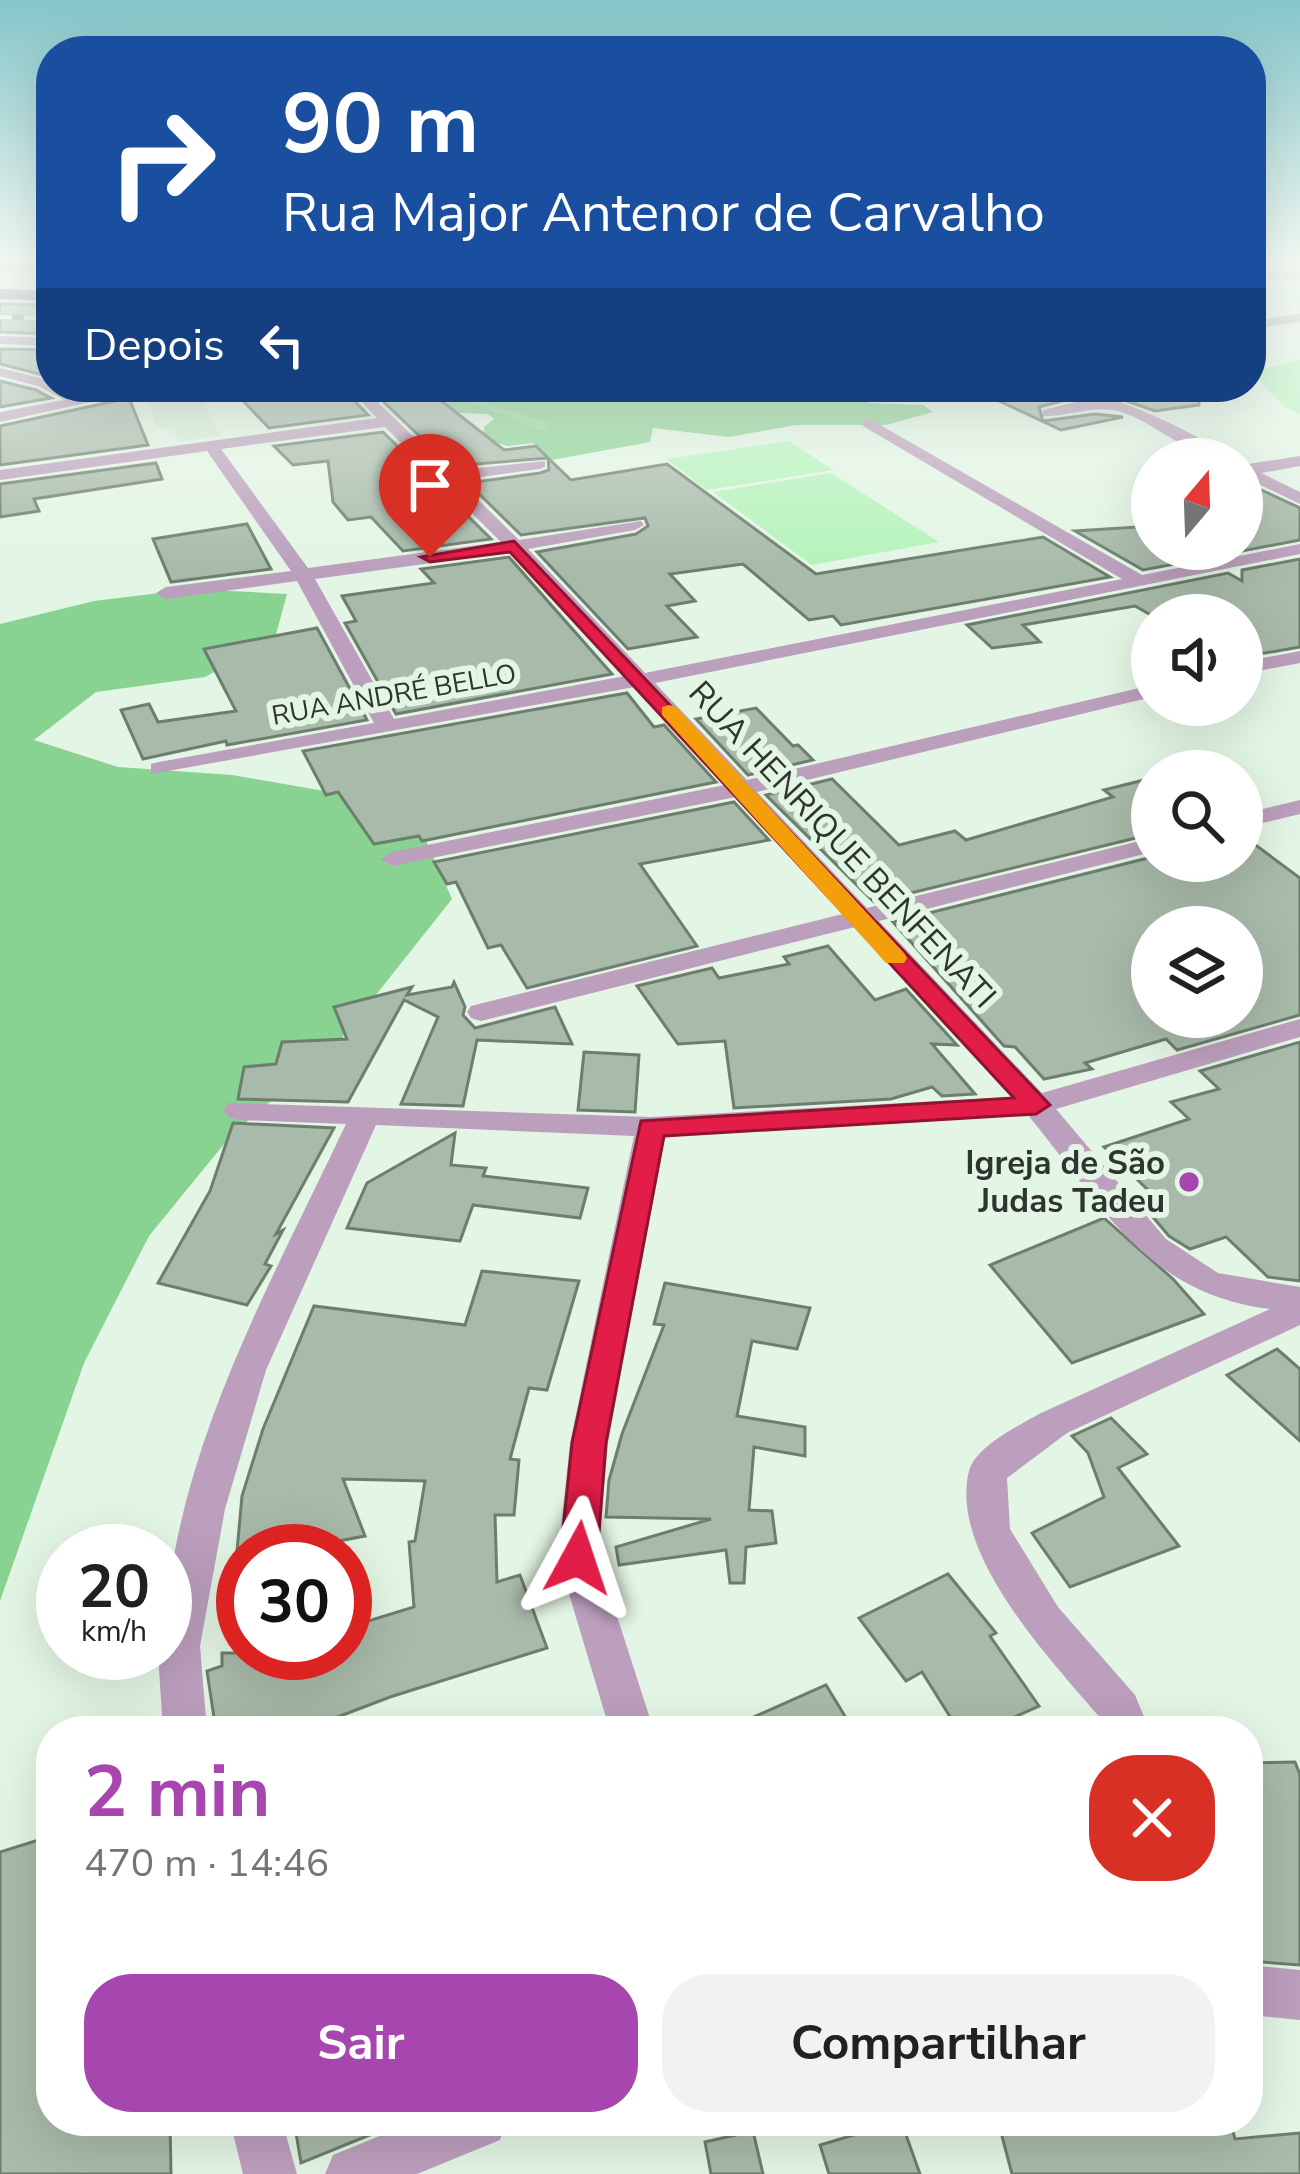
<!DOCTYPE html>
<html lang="pt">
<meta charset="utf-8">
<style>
:root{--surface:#fff;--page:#f2f2f2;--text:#202124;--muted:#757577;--accent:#a646ae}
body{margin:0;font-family:"Nunito Sans",sans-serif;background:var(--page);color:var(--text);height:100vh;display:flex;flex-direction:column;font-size:45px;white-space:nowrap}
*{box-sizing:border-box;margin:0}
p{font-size:39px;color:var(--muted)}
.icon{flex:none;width:66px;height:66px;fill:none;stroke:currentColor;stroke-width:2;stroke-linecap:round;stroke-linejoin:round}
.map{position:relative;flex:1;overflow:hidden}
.drawer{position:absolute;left:36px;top:1716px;width:1227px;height:420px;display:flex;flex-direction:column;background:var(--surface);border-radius:48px;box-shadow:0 12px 48px #0002}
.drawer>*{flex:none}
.hud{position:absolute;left:36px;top:36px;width:1230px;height:366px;border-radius:48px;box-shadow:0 12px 48px #0002;background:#1a4fa0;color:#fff;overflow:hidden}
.needle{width:78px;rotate:19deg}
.buttons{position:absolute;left:1131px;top:438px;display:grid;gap:24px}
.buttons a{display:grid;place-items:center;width:132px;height:132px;border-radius:50%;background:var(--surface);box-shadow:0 12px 48px #0002;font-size:60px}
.speed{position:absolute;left:36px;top:1524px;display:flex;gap:24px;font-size:60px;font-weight:700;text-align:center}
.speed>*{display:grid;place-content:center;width:156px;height:156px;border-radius:50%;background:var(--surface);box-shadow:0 12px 48px #0002;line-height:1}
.speed small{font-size:30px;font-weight:400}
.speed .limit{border:18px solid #d22;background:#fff;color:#111}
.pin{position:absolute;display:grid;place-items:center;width:102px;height:102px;color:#fff;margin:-123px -51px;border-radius:50% 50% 50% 0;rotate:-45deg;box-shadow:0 0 12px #0007}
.pin .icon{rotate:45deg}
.me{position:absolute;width:132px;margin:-66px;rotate:5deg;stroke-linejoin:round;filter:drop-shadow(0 0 9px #0008)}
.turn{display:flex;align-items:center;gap:42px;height:252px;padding:0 48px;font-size:54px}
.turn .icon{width:156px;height:156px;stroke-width:2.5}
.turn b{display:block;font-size:84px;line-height:102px}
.then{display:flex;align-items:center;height:114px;padding:0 48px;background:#0003;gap:24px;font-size:45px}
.round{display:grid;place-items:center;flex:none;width:126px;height:126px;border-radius:48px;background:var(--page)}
.headline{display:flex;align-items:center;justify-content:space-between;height:204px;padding:0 48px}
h1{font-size:72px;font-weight:700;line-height:90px;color:var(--accent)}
.primary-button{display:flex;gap:24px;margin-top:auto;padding:24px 48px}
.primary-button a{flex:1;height:138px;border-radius:48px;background:var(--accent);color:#fff;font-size:48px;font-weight:700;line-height:138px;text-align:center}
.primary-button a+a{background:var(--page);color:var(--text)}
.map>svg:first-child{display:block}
</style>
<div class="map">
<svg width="1300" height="2174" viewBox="0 0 1300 2174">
<rect width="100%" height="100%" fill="#e3f5e4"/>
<polygon fill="#d5eed7" points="195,387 221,436 178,442 173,430 157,427 143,391"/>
<g fill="#b5f3bb">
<polygon points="1300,360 1300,414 1285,407 1251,372"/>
<polygon points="789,441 833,470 707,490 666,459"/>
<polygon points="831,473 939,542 812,565 713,492"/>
</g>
<g fill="#88d391">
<polygon points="429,387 591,387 601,392 690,387 729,399 847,391 869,403 923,405 933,412 886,425 796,425 729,437 653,428 650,442 552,460 533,443 507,446 483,439 484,427 494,419 488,414 433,412 422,407 450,402"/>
<polygon points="192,589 287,594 275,638 205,677 96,692 34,740 118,767 232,775 336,793 424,836 452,899 333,1049 233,1133 149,1236 84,1363 0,1601 0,624 94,601"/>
</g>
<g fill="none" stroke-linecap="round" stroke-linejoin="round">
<polyline stroke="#92de9b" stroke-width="6" points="438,387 525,420"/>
<polyline stroke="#92de9b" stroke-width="8" points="517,417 544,427"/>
<polygon fill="#92de9b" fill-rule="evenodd" points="0,263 51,263 51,273 0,271"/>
</g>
<g fill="#a8baaa" stroke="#6d7d6e" stroke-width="3" fill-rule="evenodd">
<polygon points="0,304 51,305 51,334 0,332"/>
<polygon points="0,349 51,350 51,377 0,364"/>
<polygon points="0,381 36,390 51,398 0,407"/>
<polygon points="230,387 271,387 277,393 343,389 368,415 269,428"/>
<polygon points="368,387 425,388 504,450 536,446 548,458 451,466"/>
<polygon points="969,387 1056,387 1069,399 1039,407 1043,421 1095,414 1123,417 1061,430"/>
<polygon points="1087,387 1198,387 1199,405 1155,411"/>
<polygon points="129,398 148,445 0,465 0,426"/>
<polygon points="383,432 491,539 403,551 371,517 348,520 333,502 328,461 293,465 274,446"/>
<polygon points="548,458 571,480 667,464 816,574 1043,537 1110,577 841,625 833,616 809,620 743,564 670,574 695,601 667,606 697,637 628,649 537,552 636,534 648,526 645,518 521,535 468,483 540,473 549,470"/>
<polygon points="156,463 162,479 34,499 39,511 0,517 0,484"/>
<polygon points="1242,481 1300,508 1300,540 1242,551"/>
<polygon points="247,524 271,569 171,582 153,539"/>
<polygon points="1152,526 1152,549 1185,549 1202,559 1143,570 1075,531"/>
<polygon points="509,557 612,674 396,714 345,623 356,621 342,596 434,583 421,569"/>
<polygon points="1300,559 1300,647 1242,657 1242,615 1151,615 1135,606 1023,625 1040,642 992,648 967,625 1228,573 1242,581 1242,570"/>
<polygon points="317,628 367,720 227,745 226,741 143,759 121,710 149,704 158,722 236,711 204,649"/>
<polygon points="627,693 654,727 664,725 716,782 422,841 419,836 374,844 338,792 326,795 303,751"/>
<polygon points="756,708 793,746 798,745 813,760 748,775 696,719"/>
<polygon points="1152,778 1152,834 874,902 766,795 832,779 899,845 955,831 966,840 1113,797 1104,790"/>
<polygon points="734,802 769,840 640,864 697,946 527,988 501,945 488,948 456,882 447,884 434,862"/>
<path d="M1242 835 1300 878V1015L1177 1050 1166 1039 1085 1063 1092 1069 1044 1079 1015 1047 1004 1046 893 922 1152 857V861H1242ZM1152 927H1242V1017H1152Z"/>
<polygon points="828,946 875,1000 906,989 957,1045 932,1044 975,1094 942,1096 932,1087 891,1099 734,1108 725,1041 678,1044 637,986 712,968 719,978 789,964 784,957"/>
<polygon points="454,982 465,1007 463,1015 475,1028 555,1007 572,1044 477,1040 463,1106 401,1104 438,1017 404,1000 348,1102 238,1099 244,1067 276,1064 282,1042 347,1039 334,1007 412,987 407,995 452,987"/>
<polygon points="1300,1042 1300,1281 1268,1277 1226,1237 1190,1249 1169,1236 1141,1203 1155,1197 1104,1147 1189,1119 1171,1102 1219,1089 1200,1071"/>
<polygon points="584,1052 639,1055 635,1112 578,1110"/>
<polygon points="233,1123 334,1128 276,1234 283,1230 265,1264 271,1266 247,1305 158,1283 210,1191"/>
<polygon points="455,1133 451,1165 486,1168 483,1176 588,1188 580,1218 473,1205 460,1241 347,1228 367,1183"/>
<polygon points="1104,1218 1173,1279 1204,1314 1072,1363 990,1265"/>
<polygon points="482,1271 579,1281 547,1390 529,1388 510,1459 519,1460 514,1515 495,1515 497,1582 520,1575 547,1648 390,1697 301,1731 216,1731 207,1671 222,1666 222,1653 345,1653 345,1628 414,1607 409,1542 415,1541 425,1481 343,1479 365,1536 339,1541 340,1551 237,1551 242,1496 263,1429 314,1306 465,1325"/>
<polygon points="665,1283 810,1308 797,1349 752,1341 737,1416 805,1427 805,1456 754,1447 749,1510 772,1511 776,1543 746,1547 744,1583 730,1583 726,1550 619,1565 616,1547 711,1519 606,1517 609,1480 622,1434 664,1325 654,1324"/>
<polygon points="1277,1349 1300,1369 1300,1441 1227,1375"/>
<polygon points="1111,1418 1147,1454 1118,1468 1179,1546 1070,1587 1032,1533 1104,1497 1088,1453 1072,1436"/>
<polygon points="948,1574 996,1633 990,1636 1039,1706 983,1731 959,1731 922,1672 906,1681 859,1618"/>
<polygon points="826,1685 854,1731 722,1731"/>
<polygon points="1295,1762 1300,1775 1300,1965 1248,1961 1248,1763"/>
<polygon points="51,1836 51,2121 170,2121 171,2174 0,2174 0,1852"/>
<polygon points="294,2121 404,2121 301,2163"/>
<polygon points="901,2121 920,2174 829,2174 820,2145"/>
<polygon points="998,2121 1230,2121 1235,2139 1300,2133 1300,2174 1012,2174"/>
<polygon points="753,2131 763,2174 711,2174 705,2142"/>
</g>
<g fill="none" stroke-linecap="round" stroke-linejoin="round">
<g fill="#bc9fbd" fill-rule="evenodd">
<polygon points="0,265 51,268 51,276 0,273"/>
<polygon points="1251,267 1300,273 1300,281 1251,275"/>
<polygon points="1300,314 1300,322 1251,329 1251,321"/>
<polygon points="0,336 51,338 51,346 0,344"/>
<polygon points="0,368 48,380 51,387 80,397 129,387 158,387 0,422 0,412 64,400 38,386 0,376"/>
<path d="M347 387H362L449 471 545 461V467L539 469 458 480 519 540 641 521 644 525 635 530 528 549 645 673 1122 579 863 426V420L868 418 1142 575 1300 544V554L655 683 747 780 1152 685V697L757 792 867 908 1152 838V852L879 921 1042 1093 1300 1019V1037L1056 1109 1166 1239 1218 1273 1300 1287V1325L1067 1433 1007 1478 1010 1529 1058 1607 1135 1695 1150 1731H1106L1102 1720C1053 1662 948 1554 969 1471 976 1446 1020 1425 1041 1413L1270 1309C1146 1294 1101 1204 1028 1115L665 1136 608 1443 598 1557 654 1731H610L558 1557 570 1443 634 1136 376 1125 266 1370 225 1509 200 1646 207 1731H163L158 1653H165C165 1469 269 1287 346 1124L239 1120 228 1117 224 1110 228 1103 651 1117 1011 1097 855 927 481 1021 471 1018 467 1012 471 1006 843 914 736 797 392 866 380 859 392 852 725 785 635 687 151 774V764L159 762 374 723 297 581 166 599 156 593 166 587 291 571 207 451 0 480V470L377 418ZM385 427 501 542 308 568 221 449ZM511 552 625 676 394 719 315 579Z"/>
<polygon points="596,387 613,387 606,391"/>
<polygon points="712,387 820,387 745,398"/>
<path d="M1060 387C1098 387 1200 433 1231 459 1192 459 1162 428 1127 414 1096 402 1073 417 1043 416V410L1080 401Z"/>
<polygon points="1300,456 1300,466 1261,473 1300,492 1300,504 1242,476 1242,465"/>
<polygon points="1300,651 1300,663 1242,674 1242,662"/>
<polygon points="1300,800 1300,814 1242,828 1242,814"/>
<polygon points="1248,1965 1300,1970 1300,2020 1248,2015"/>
<polygon points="230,2121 282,2121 297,2174 243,2174"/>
<polygon points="416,2121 507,2121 500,2140 417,2174 325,2174 333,2155"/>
</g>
<polygon fill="#7d4281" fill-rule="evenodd" points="0,289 51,291 51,301 0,299"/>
<defs>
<polyline id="rail" points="0,317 51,318"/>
</defs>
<use href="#rail" stroke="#7b877c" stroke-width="6"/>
<use href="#rail" stroke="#e3f5e4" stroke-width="4.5" stroke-dasharray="12" stroke-linecap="butt"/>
</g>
<linearGradient id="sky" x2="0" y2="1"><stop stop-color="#85c5c9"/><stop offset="0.46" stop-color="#f2faf3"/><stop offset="1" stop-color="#f2faf3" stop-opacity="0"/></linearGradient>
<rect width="1300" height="567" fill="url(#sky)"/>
<polygon fill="#e11d48" stroke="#92132f" stroke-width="3" points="514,541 1050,1105 1036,1114 664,1136 606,1443 597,1558 591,1569 578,1573 565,1569 560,1558 572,1443 641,1121 1014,1098 510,552 430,562 421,557"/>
<polygon fill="#f59e0b" points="669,705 676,707 904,953 907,958 904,963 886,963 662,715 662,707"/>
<circle fill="#a646ae" stroke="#e3f5e4" stroke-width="4.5" cx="1189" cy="1182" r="12"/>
<g text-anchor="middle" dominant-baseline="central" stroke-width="12" stroke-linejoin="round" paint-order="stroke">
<g font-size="27" fill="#2e352f" stroke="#e3f5e4">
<text transform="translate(394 695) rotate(-10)">RUA ANDRÉ BELLO</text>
</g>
<g font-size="33" fill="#2e352f" stroke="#e3f5e4">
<text transform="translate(842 845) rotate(47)">RUA HENRIQUE BENFENATI</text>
</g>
<g font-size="33" font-weight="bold" fill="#2e352f" stroke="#e3f5e4" text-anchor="end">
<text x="1165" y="1163">Igreja de São<tspan x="1165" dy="38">Judas Tadeu</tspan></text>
</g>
</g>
</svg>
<div class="buttons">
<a><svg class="needle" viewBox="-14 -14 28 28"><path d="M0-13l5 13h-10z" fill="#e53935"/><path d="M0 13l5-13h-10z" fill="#757577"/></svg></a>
<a><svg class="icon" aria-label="sound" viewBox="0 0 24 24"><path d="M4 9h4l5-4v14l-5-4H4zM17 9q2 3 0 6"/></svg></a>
<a><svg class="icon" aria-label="search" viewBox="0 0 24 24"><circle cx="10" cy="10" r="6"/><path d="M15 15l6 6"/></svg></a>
<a><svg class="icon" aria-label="layers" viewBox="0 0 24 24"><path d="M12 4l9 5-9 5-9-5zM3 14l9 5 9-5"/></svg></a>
</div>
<div class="speed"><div>20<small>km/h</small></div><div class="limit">30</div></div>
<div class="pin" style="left:430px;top:557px;background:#d93025"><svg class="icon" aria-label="arrive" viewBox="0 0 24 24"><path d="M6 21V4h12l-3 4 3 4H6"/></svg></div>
<svg class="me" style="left:578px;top:1558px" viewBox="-20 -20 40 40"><path d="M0-17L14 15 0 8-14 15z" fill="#e11d48" stroke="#fff" stroke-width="4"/></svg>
<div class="hud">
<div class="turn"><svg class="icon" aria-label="right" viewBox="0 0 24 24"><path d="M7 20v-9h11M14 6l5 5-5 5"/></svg><div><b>90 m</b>Rua Major Antenor de Carvalho</div></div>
<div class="then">Depois<svg class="icon" aria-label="left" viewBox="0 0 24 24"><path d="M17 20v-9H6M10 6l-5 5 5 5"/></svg></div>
</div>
<section class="drawer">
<div class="headline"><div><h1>2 min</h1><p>470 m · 14:46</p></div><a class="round" style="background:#d93025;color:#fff"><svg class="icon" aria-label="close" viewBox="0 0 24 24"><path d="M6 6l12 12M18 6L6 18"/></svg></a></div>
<div class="primary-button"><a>Sair</a><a>Compartilhar</a></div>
</section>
</div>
